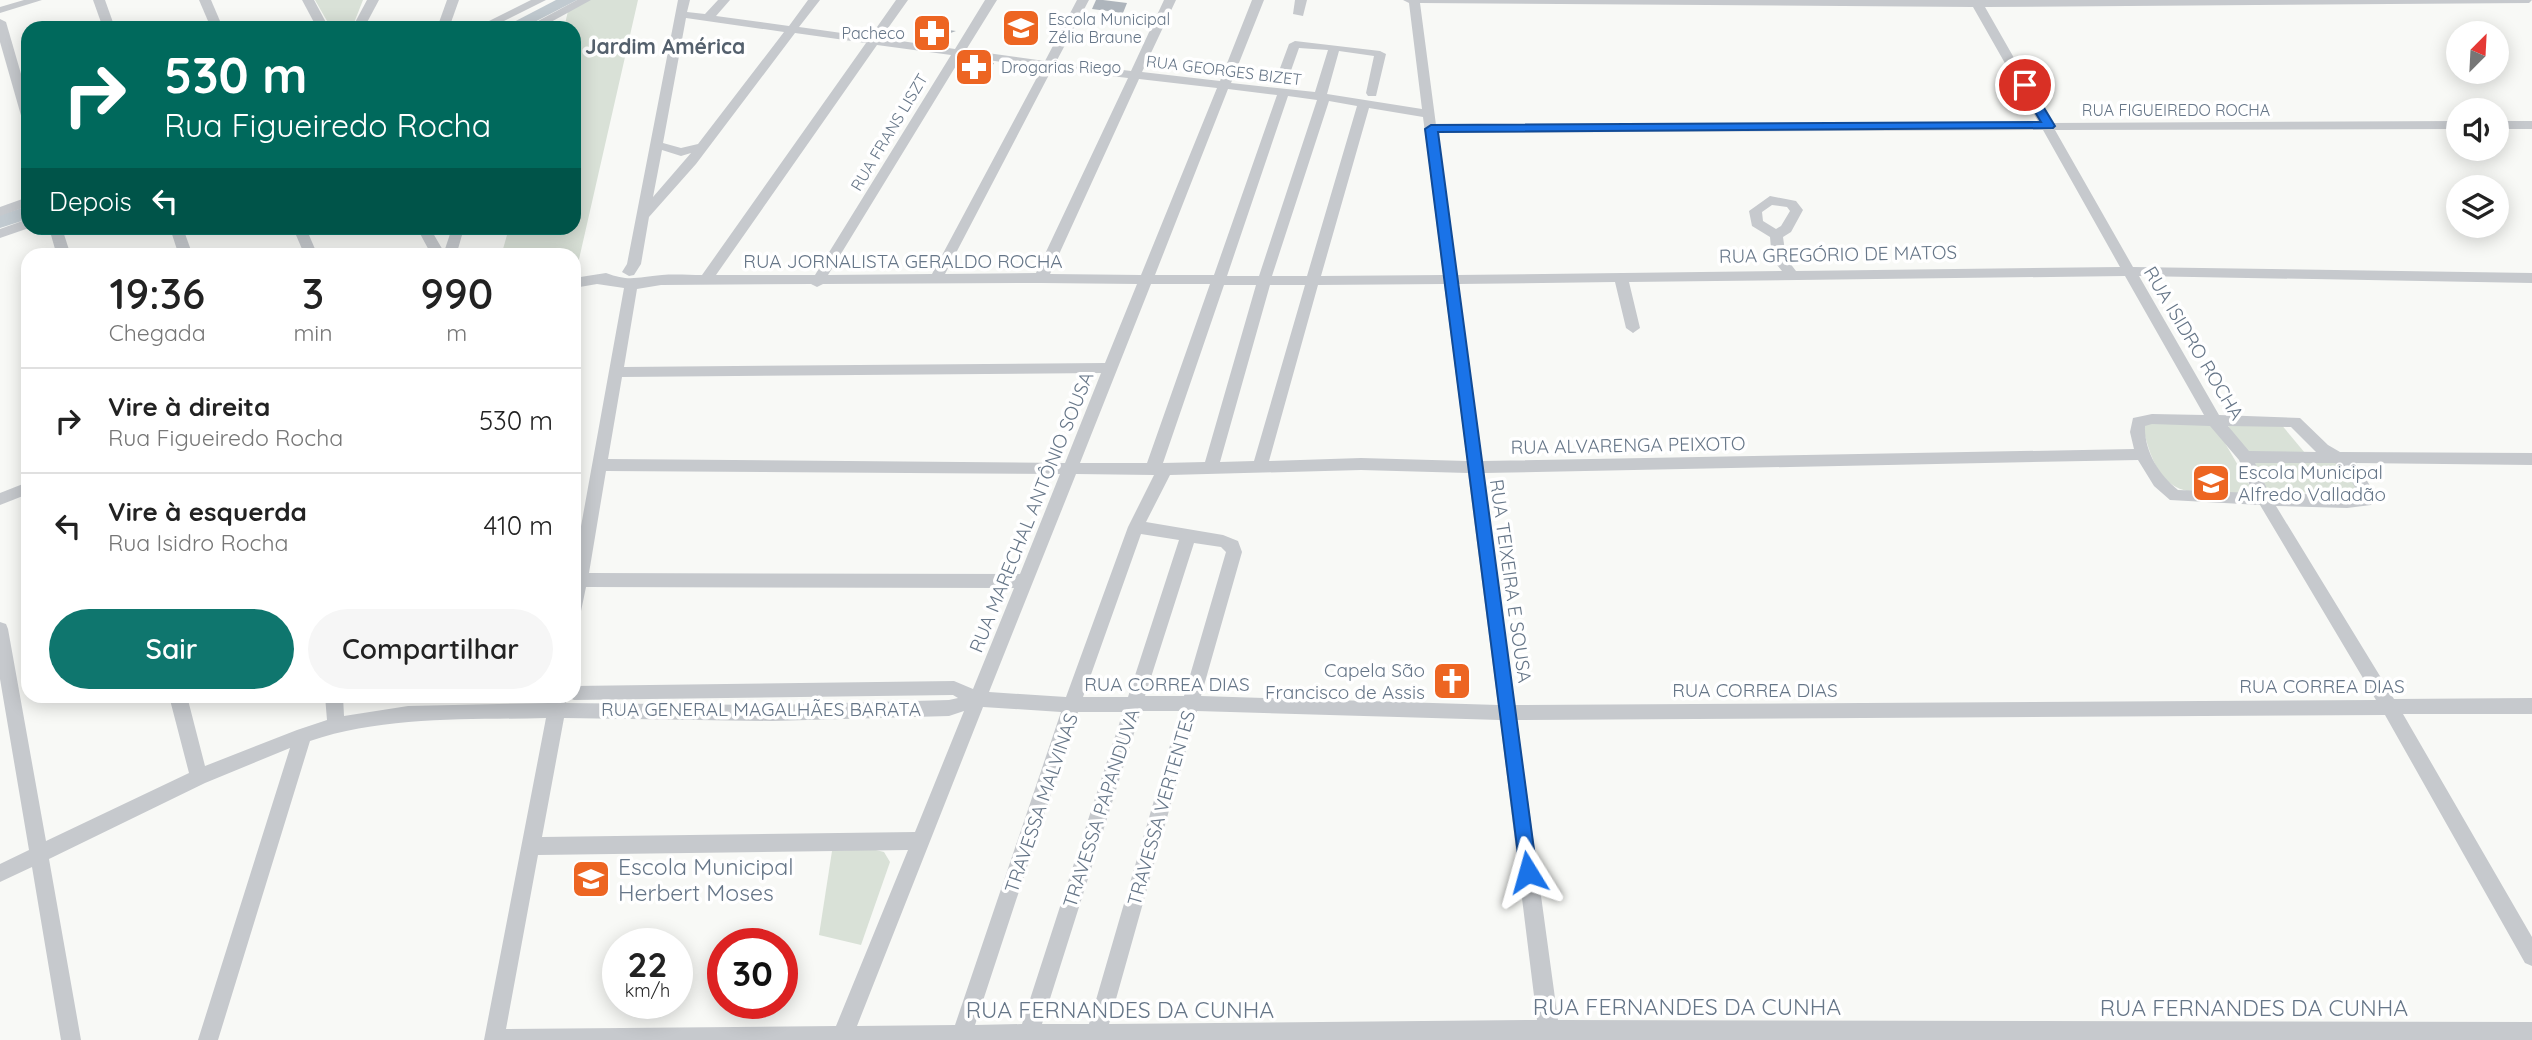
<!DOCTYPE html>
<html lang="pt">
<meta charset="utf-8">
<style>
:root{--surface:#fff;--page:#f6f6f6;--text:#222;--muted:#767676;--line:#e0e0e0;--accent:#0f766e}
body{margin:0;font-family:Quicksand,sans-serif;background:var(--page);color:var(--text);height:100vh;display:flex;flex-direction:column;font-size:26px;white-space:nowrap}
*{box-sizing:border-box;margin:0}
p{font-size:23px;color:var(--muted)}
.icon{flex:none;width:38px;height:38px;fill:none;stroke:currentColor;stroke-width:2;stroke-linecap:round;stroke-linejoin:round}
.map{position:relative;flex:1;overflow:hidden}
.sheet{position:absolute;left:21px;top:248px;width:560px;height:455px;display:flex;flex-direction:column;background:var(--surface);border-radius:21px;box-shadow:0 4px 18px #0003}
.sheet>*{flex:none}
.hud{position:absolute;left:21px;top:21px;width:560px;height:214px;border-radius:21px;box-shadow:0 4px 18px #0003;background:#00695c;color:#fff;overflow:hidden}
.needle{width:46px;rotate:24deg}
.buttons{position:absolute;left:2446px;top:21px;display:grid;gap:14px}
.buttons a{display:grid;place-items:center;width:63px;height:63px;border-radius:50%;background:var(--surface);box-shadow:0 4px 18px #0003;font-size:35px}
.speed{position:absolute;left:602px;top:928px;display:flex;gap:14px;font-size:35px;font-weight:700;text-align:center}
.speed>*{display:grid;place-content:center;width:91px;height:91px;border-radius:50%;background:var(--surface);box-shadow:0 4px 18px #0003;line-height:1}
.speed small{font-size:18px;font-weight:400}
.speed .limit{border:10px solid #d22;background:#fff;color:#111}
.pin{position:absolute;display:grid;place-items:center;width:60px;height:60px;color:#fff;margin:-30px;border:4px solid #fff;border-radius:50%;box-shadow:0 2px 7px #0007}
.me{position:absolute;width:77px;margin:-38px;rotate:352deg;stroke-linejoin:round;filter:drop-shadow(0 0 5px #0008)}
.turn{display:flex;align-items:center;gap:24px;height:147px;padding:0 28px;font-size:32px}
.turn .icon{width:91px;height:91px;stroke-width:2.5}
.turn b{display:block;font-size:49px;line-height:60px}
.then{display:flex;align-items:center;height:66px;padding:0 28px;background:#0003;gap:14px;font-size:26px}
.eta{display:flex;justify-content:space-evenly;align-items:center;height:119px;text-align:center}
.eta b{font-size:42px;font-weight:600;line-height:49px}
.cta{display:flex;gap:14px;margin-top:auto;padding:14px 28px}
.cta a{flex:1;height:80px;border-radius:42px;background:var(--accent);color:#fff;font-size:28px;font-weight:600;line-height:80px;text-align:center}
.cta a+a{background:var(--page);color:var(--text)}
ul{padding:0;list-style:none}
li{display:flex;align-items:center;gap:21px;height:105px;padding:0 28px;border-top:2px solid var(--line)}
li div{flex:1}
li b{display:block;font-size:26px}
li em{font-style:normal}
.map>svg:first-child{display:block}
</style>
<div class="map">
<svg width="2532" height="1040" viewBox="0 0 2532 1040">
<rect width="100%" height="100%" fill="#f8f9f6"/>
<g fill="#d9e1d7">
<polygon points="315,0 363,0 352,28 331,28"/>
<polygon points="589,0 638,0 577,268 574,269 574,256 501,256 509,228 574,228 574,28 564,28 568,11"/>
<path d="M2169 423 2209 424 2218 431 2250 486 2243 494C2177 496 2158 493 2142 424Z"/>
<polygon points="2280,423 2305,453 2251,452 2241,448 2227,424"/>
<polygon points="2253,462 2342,463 2364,495 2267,491"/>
<polygon points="872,849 884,852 890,862 861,945 819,935 832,851"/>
</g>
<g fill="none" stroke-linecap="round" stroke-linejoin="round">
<g fill="#c1cad0" fill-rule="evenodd">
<polygon points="556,0 577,0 523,28 502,28"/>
<polygon points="28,206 28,219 0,228 0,215"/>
</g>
</g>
<g fill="#aeb5bc">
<polygon points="1096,0 1103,0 1127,3 1123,13 1092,9"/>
<polygon points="926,27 956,31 934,39 917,38"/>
<polygon points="973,60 994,63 982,84 957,81"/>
</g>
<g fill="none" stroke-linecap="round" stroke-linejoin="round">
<g fill="#c6c9cd" fill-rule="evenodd">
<polygon points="24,0 42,0 0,13 0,7"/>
<polygon points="93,0 105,0 115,28 103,28"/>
<polygon points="199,0 211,0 223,28 211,28"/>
<polygon points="302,0 314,0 329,28 317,28"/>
<polygon points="367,0 379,0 364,28 352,28"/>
<polygon points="447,0 459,0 449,28 437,28"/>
<polygon points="531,0 546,0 490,28 475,28"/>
<polygon points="577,0 591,0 540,28 525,28"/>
<path d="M678 0H690L687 12 705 14 718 0H730L716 16 789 26 808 0H820L799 27 870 37 896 0H908L881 38 955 49 985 0H997L966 50 1045 61 1077 0H1089L1056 62 1131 71 1164 0H1176L1142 72 1220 81 1252 0H1264L1231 83 1315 92 1328 50 1299 48 1288 79 1282 83 1276 79 1289 44 1295 41 1380 51 1386 54 1376 96H1368L1366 93 1374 56 1339 51 1327 94 1422 109 1409 3 1403 0H2532L2529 3 1985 7 2051 123 2459 121V129L2055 130 2133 267 2532 273V283L2139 276 2219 415 2300 418 2328 445 2340 452 2532 453V465L2356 463 2377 497 2371 505 2347 508 2276 506 2394 699 2532 698V714H2403L2532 937V966L2525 963 2385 715 1517 720 1558 1020 2532 1022V1040H484L546 718C467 720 385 716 310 741L218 1040H198L290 748 205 783 49 859 81 1040H61L32 867 0 882V864L29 850 0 679V622L6 624 8 629 46 841 189 773 169 696H187L205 766 297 730 327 720 325 696H343L344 716 408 706 549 703 550 696H574V686L954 681 973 689 1014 588 586 587 580 616 574 618V565L624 288 597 284 574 288V278L606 273C629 282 638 277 662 275 675 274 689 275 702 275L866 43 795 33 696 164 649 217 641 264 634 275 629 276 622 272 627 264ZM1420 3 1973 7 2039 123 1436 125ZM686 18 784 32 698 144 681 148 663 143ZM877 45 951 55 815 275H716ZM962 56 1042 68 932 274 828 275ZM1052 69 1128 78 1036 273 945 274ZM1139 79 1217 88 1141 275 1050 274ZM1228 89 1277 95 1214 275H1155ZM1288 96 1317 100 1259 276H1227ZM1329 101 1357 106 1307 276H1272ZM1369 108 1423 117 1443 275 1321 276ZM2043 130 2120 267 1796 271 1786 258 1783 237 1791 232 1803 210 1796 201 1770 196 1749 211 1752 226 1770 237 1772 259 1782 271 1457 275 1437 133ZM662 150 681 156 691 153 653 197ZM1772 205 1787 207 1790 211 1781 226 1776 229 1763 221 1762 212ZM2125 276 2204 415 2152 414 2133 418 2130 432 2134 449 1482 461 1458 284 1615 282 1626 328 1633 333 1640 328 1629 282ZM1041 283 1137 284 1105 363 624 367 637 289 661 285 811 284 817 287 823 284ZM1151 284H1210L1147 463H1080ZM1444 284 1467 461 1361 458 1269 461 1318 285ZM1224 285H1256L1205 462 1163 463ZM1270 285H1305L1254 461 1220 462ZM1101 373 1065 463 608 459 622 377ZM2152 424 2210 426 2239 460 2253 493 2178 490C2159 475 2144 451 2145 426ZM2228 426 2291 427 2316 452 2249 451ZM2138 460 2154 486 2170 500 2260 505 2376 700 1515 705 1483 473ZM2255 463H2335L2343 468 2360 495 2269 493ZM1361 470 1468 473 1498 705 1201 696 1242 552 1238 541 1223 535 1146 522 1170 475ZM606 471 1060 474 1020 574 589 573ZM1076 474 1154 475 1128 527 1066 697 989 692ZM1141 534 1179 540 1128 697H1083ZM1194 543 1221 547 1226 552 1184 696H1145ZM953 695 958 698 949 700 772 705 566 703 567 697 574 700ZM983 707 1061 712 955 1025 857 1026ZM964 711 915 832 542 837 564 718 772 721 949 716ZM1141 711H1180L1089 1024H1042ZM1197 711 1500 720 1537 1020 1109 1024ZM1078 712H1123L1022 1024 975 1025ZM908 850 836 1026 506 1029 538 855Z"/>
<polygon points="1295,0 1307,0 1303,16 1293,14"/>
<polygon points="0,19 6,22 28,98 28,123 22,119 0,42"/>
<rect x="2497" y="121" width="35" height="8"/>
<polygon points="28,197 28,206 0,216 0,207"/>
<polygon points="28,219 29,228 0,238 0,229"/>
<polygon points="49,228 62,228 71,256 57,256"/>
<polygon points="170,228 183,228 193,256 179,256"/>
<polygon points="293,228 306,228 318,256 305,256"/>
<polygon points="417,228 430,228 444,252 452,228 464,228 456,256 432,256"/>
<polygon points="28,482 28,494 0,505 0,493"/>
</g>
</g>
<polygon fill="#1a73e8" stroke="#114b97" stroke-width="2" points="2021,83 2029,83 2055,126 2053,128 1438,132 1537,872 1535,878 1528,881 1521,878 1425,129 1431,125 2041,122 2019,85"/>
<defs>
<symbol id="school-square" viewBox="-11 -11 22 22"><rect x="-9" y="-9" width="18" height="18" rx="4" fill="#ed6522" stroke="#fff"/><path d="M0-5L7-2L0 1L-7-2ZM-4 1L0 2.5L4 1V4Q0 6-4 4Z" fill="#fff"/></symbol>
<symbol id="pharmacy-square" viewBox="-11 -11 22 22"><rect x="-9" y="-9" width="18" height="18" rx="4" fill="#ed6522" stroke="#fff"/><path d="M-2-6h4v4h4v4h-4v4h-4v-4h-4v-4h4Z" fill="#fff"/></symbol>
<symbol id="church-square" viewBox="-11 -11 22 22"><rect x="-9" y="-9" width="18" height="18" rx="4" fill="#ed6522" stroke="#fff"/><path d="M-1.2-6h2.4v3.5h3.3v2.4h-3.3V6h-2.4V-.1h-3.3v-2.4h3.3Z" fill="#fff"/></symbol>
</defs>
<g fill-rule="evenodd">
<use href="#school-square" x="999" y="6" width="44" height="44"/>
<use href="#pharmacy-square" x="910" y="11" width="44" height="44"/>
<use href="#pharmacy-square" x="952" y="45" width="44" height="44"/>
<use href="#school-square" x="2189" y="461" width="44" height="44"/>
<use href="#church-square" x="1430" y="659" width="44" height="44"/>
<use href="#school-square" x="569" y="857" width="44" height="44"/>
</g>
<g text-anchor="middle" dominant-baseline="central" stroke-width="7" stroke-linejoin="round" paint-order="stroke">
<g font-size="16" fill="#667688" stroke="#fff" text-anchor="start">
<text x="1048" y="19">Escola Municipal<tspan x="1048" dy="18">Zélia Braune</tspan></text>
<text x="905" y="33" text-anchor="end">Pacheco</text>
<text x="1001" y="67">Drogarias Riego</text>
</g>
<g font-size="16" fill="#667688" stroke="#fff">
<text transform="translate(1224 70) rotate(7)">RUA GEORGES BIZET</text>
<text x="2176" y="110">RUA FIGUEIREDO ROCHA</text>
<text transform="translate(889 132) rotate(-59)">RUA FRANS LISZT</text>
</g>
<g font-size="19" fill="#667688" stroke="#fff">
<text transform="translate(1838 254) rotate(-1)">RUA GREGÓRIO DE MATOS</text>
<text x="903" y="261">RUA JORNALISTA GERALDO ROCHA</text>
<text transform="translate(2194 343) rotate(59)">RUA ISIDRO ROCHA</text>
<text transform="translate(1628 445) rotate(-1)">RUA ALVARENGA PEIXOTO</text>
<text transform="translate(1031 512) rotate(-68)">RUA MARECHAL ANTÔNIO SOUSA</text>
<text transform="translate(1511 581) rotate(82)">RUA TEIXEIRA E SOUSA</text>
<text x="1167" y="684">RUA CORREA DIAS</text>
<text x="2322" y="686">RUA CORREA DIAS</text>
<text x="1755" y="690">RUA CORREA DIAS</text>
<text x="761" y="709">RUA GENERAL MAGALHÃES BARATA</text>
<text transform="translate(1041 803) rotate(-71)">TRAVESSA MALVINAS</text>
<text transform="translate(1101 808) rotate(-72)">TRAVESSA PAPANDUVA</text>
<text transform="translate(1161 808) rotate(-74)">TRAVESSA VERTENTES</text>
</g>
<g font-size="19" fill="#667688" stroke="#fff" text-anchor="start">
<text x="2238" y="472">Escola Municipal<tspan x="2238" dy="22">Alfredo Valladão</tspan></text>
<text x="1425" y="670" text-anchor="end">Capela São<tspan x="1425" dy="22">Francisco de Assis</tspan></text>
</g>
<g font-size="21" font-weight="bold" fill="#54606d" stroke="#fff">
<text x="665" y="46">Jardim América</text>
</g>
<g font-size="23" fill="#667688" stroke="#fff" text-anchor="start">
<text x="618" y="866">Escola Municipal<tspan x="618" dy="26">Herbert Moses</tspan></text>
</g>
<g font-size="23" fill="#667688" stroke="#fff">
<text x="1687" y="1006">RUA FERNANDES DA CUNHA</text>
<text x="2254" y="1007">RUA FERNANDES DA CUNHA</text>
<text x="1120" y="1009">RUA FERNANDES DA CUNHA</text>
</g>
</g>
</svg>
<div class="buttons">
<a><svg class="needle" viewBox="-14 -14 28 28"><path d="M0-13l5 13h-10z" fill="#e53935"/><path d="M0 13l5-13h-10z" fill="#767676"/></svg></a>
<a><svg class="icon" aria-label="sound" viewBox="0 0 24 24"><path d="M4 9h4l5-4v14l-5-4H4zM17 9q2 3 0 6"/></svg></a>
<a><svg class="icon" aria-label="layers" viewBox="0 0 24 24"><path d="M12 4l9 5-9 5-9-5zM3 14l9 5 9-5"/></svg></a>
</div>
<div class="speed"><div>22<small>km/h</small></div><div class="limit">30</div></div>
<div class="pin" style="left:2025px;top:85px;background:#d93025"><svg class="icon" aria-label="arrive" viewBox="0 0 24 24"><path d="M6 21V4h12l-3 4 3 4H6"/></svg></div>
<svg class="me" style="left:1528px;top:872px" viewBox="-20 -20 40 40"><path d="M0-17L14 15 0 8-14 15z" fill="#1a73e8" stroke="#fff" stroke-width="4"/></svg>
<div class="hud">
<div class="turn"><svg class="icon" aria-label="right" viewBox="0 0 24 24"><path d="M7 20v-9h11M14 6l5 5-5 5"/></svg><div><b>530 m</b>Rua Figueiredo Rocha</div></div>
<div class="then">Depois<svg class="icon" aria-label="left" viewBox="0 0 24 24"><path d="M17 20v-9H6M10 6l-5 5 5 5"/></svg></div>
</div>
<section class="sheet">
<div class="eta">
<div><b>19:36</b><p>Chegada</p></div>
<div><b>3</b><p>min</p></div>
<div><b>990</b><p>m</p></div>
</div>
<ul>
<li><svg class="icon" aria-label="right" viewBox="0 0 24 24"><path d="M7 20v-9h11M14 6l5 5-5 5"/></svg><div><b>Vire à direita</b><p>Rua Figueiredo Rocha</p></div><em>530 m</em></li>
<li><svg class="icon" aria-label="left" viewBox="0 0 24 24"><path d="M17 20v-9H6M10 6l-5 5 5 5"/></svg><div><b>Vire à esquerda</b><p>Rua Isidro Rocha</p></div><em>410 m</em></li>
</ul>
<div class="cta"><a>Sair</a><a>Compartilhar</a></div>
</section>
</div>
